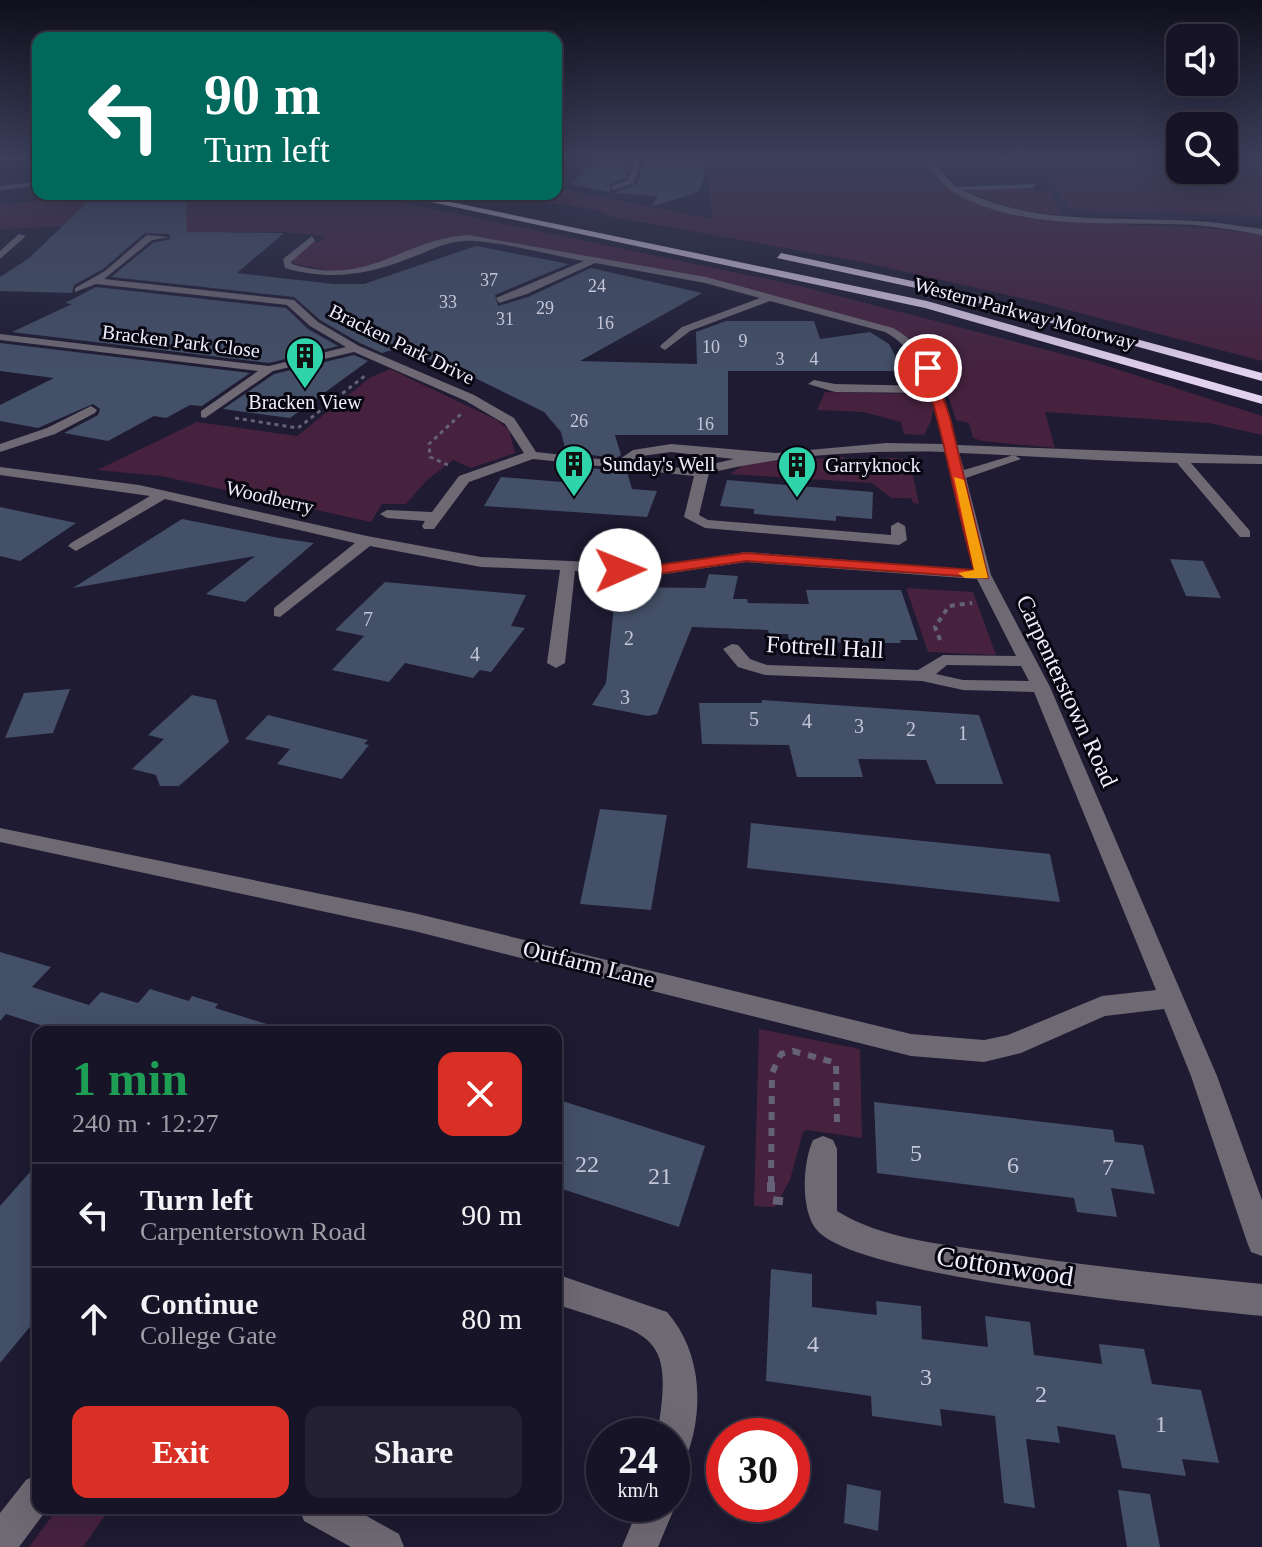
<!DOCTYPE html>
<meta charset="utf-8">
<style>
:root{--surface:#161426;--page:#232132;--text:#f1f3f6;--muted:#9e9ea7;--line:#353343;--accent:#d93025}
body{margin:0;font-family:"Times New Roman",serif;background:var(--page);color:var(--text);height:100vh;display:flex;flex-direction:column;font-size:30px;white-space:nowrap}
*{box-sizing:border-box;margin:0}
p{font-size:26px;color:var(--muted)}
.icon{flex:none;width:44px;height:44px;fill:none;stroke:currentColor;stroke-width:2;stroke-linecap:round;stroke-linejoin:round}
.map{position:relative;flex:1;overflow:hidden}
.details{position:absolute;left:32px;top:1026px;width:530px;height:488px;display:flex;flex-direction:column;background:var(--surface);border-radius:16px;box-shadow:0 8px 32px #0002,0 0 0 2px var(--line)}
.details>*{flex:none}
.banner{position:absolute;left:32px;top:32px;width:530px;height:168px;border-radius:16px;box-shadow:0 8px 32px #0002,0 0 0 2px var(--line);background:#00695c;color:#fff;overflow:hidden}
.fabs{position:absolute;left:1166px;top:24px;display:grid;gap:16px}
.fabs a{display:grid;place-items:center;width:72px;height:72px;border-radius:16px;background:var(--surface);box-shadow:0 8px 32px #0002,0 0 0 2px var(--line);font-size:40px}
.speed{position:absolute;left:586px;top:1418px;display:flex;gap:16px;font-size:40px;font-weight:700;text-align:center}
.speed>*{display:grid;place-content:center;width:104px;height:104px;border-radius:50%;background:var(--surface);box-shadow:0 8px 32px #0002,0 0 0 2px var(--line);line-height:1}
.speed small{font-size:20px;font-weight:400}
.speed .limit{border:12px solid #d22;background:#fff;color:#111}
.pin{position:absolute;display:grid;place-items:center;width:68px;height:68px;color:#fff;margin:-34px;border:4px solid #fff;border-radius:50%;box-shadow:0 2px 8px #0007}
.me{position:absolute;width:88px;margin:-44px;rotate:89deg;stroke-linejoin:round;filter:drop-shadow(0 0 6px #0008)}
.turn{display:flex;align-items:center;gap:28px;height:168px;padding:0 40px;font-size:36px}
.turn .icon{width:104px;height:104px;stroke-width:2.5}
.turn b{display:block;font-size:56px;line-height:68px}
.round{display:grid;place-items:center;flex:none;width:84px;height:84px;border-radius:16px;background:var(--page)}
.overview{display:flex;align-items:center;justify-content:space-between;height:136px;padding:0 40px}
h1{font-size:48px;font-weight:700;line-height:60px;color:#1e9e55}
.action{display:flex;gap:16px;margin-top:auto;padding:16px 40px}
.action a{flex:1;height:92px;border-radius:16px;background:var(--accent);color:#fff;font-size:32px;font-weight:700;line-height:92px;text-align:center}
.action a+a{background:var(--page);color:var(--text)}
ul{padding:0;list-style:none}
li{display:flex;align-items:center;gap:24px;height:104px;padding:0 40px;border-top:2px solid var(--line)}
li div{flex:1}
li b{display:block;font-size:30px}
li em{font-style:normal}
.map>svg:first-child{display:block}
</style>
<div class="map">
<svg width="1262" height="1547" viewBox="0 0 1262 1547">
<rect width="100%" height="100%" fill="#1e1b32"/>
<polygon fill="#262340" points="1032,158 1180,158 1180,170 1224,170 1224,158 1262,158 1262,221 1063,216"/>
<g fill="#46223f">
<path d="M712 158 913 160 919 176C937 176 956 194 974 201 999 210 1032 217 1059 220 1127 228 1194 223 1262 235V361L1038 302 862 262 609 216 598 210 493 194H556V188L712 219 707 160Z"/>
<polygon points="1039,158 1159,158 1167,165 1180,165 1180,170 1262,168 1262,216 1069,209"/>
<polygon points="993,187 1050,191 1063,216 1011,208 966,191"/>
<path d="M132 194H361L800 286 1101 364 1262 416V435L1209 423 1045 412 1055 448 982 441 973 438 969 423 956 420C944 381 935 355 900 332L773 296 495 242 450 238 358 270 333 271 294 264 293 259 310 243 321 242 324 236 283 232 127 234 96 225 0 229V204Z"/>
<polygon points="390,369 497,420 509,430 515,453 471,468 453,460 427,480 406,504 382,504 371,522 161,476 97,470 197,422 297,436 371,377"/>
<polygon points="825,392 924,394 935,401 931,421 924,435 904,434 901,422 863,412 817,410"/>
<polygon points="843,457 848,460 897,458 910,462 919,504 913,503 911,498 891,498 872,483 730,474 746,463"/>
<polygon points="906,588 973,592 996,655 928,652"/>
<polygon points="759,1029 860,1049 862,1138 807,1130 803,1132 790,1180 775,1207 754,1206"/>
<polygon points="58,1508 110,1508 83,1547 29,1547"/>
</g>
<g fill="#445068">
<polygon points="599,158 633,158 626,178 610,184 610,192 570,184"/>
<polygon points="645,158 709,158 699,192 651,207 658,196 614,193 637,184"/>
<polygon points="96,194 186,194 187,232 284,233 237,273 334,284 364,284 476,246 569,264 495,295 498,306 528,297 591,268 702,293 580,361 697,364 696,332 726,321 814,321 820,339 870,332 889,344 903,371 728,371 728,435 615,435 621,455 616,458 566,452 561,432 544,412 463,372 399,348 382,353 360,343 320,320 294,297 111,277 153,243 171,239 169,234 145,233 103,269 74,285 72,293 0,291 0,277 28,259"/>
<polygon points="96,287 286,308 308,329 338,346 269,363 12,332 72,304 65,303"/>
<polygon points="0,343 250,373 202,406 190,405 166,418 154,416 108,441 64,433 98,415 100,409 93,404 38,428 0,421 0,405 54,378 0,371"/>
<polygon points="354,355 368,361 290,418 223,409 274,374"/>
<polygon points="570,466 627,472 632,489 657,491 647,517 484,506 501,477 574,483"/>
<polygon points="727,480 873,492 872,519 836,516 836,521 754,514 754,509 720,506"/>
<polygon points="0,507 76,523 20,561 0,556"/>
<polygon points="182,519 279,538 314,543 245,602 206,594 255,556 73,588"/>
<polygon points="1170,559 1203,561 1221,598 1186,596"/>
<polygon points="709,574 738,576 733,599 747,599 748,603 809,604 806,590 901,590 918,640 900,640 901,643 789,642 788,634 769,634 768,630 692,627 657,714 648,716 592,705 606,683 616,587 705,588"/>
<polygon points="385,582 526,595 511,626 525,628 491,672 480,670 473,678 405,663 389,682 332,670 364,636 335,630"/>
<polygon points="70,689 53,733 5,738 24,693"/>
<polygon points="192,695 216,700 229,742 179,786 160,786 156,775 132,769 164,739 148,735"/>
<polygon points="762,700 979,715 1003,784 936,784 926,760 858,759 863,777 797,777 789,745 702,744 699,703 762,703"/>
<polygon points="268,715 368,740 364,744 369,745 342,779 277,764 290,749 245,739"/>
<polygon points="600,809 667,815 651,910 580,904"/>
<polygon points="751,823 1050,854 1060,902 747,868"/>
<polygon points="0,952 51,967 32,987 89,1005 101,992 138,1003 150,989 189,1001 192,996 218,1004 215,1008 273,1026 272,1032 62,1032 6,1014 0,1021"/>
<polygon points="556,1099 705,1146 679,1227 556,1187"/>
<polygon points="874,1102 1113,1130 1115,1142 1143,1145 1155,1194 1111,1188 1117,1217 1077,1212 1074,1198 877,1173"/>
<polygon points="38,1163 38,1317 0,1363 0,1206"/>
<polygon points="771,1269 812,1274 812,1307 877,1315 876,1301 921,1306 922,1339 988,1347 985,1316 1030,1322 1034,1355 1102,1364 1099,1344 1144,1349 1152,1384 1201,1390 1219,1463 1182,1459 1186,1476 1122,1468 1115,1435 1057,1426 1060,1443 1026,1439 1035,1508 1004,1503 995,1416 940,1409 942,1426 872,1416 871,1396 766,1381"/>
<polygon points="847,1484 881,1491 878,1531 844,1523"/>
<polygon points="1118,1490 1150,1494 1160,1547 1127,1547"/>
</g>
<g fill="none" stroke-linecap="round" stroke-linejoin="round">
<g stroke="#656277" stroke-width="3" stroke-dasharray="4 4" stroke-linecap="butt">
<polyline points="235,418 298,428 366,375"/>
<polyline points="448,465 430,457 429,444 461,414"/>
</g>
<polyline stroke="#656277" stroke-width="4" stroke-dasharray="5 5" stroke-linecap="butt" points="940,640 935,627 949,606 972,603"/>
<polyline stroke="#656277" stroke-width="6" stroke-dasharray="8 8" stroke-linecap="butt" points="771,1184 772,1073 781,1054 793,1051 836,1063 837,1125"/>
<polyline stroke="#656277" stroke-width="8" stroke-dasharray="10 10" stroke-linecap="butt" points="771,1182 771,1200 790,1202"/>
<g fill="#6f6974" fill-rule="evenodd">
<polygon points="0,158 33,158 38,160 38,164 26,160 0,161"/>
<polygon points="636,158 642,158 634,183 612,190 612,186 628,180"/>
<path d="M930 158H936V166L956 187 1036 184 1033 188 963 190C1033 226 1118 216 1194 221 1217 222 1240 226 1262 229V235C1240 231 1217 227 1195 225 1121 221 1013 233 949 189 941 183 935 173 928 166Z"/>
<polygon points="984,158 1012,158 1012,159 1009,161"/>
<polygon points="38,182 38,186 0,190 0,186"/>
<polygon points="46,194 54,194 48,199 44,197"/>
<polygon points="19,234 26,236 0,259 0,251"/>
<path d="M147 235 169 237 152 240 104 279 294 300 318 322 359 346 474 395 514 418 536 452 617 461 633 450 671 444 776 453 886 443 944 444 932 393 835 392 808 384 814 380 835 384 929 386C917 363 909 345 885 332L770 301 690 331 665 350 660 347 661 345 682 327 760 298 705 283 595 263 527 294 499 303 496 298 584 261C553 256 491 239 463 241 445 242 427 252 410 258 368 275 329 281 285 268L283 259 312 236 315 241 291 262 292 264C371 288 401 239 468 235L706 277 893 328C936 351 946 401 957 445L1262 456V464L1191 463 1250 531V537H1240L1177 463C1104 461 1032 456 959 453L964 470 1014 455 1021 459 966 478 991 575 1050 687 1217 1076 1262 1200V1256L1251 1252 1247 1242 1191 1076 1164 1009 1105 1016 1021 1053 984 1062 911 1056 414 931 0 842V828L414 913 911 1034 984 1040 1008 1035 1102 996 1156 990 1034 692 963 690 922 681 765 675 738 667 723 649 732 644 738 645 750 659 767 665 918 670 943 655 1016 656 977 579 746 562 658 575 575 571 565 663 556 668 547 663 560 570 481 567 370 546 280 617 274 616V608L355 543 165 499 76 551 68 546 71 543 150 496 0 475V467L139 485 367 536 481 557 658 565 746 552 974 570 946 452C867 450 785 455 709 473L699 515 708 520 891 535V526L898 522 905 526 907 540 899 545 705 528 684 517 694 476 533 459 469 482 434 529H424L422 526 425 521 387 518 380 514 387 510 432 512 459 476 524 453 505 424 466 401 354 352 273 371 205 418 201 417V411L258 371 0 340V334L269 366 346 347 310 326 287 305 96 284 75 292V288L105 271ZM671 452 734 459 690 469 629 462 642 456ZM947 665 1021 666 1029 681 963 680 936 674Z"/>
<polygon points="91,406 97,410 95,413 55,434 0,452 0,444 47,428"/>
<path d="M823 1136 833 1140 837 1149V1211C880 1238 939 1244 989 1251 1080 1265 1171 1275 1262 1284V1316C1189 1308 852 1278 816 1229 800 1208 803 1162 813 1140Z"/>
<path d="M556 1274 667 1312C703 1353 705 1414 684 1463L672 1468V1436H657C677 1326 647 1336 556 1304Z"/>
<polygon points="38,1474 38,1508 48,1508 19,1547 0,1547 0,1513 26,1480"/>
<polygon points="672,1495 676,1504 658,1547 622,1547 640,1504 672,1504"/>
<polygon points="299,1508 352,1508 399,1534 404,1547 351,1547 304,1521"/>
</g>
<g fill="#e3d2ef" fill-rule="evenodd">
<polygon points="394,194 412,194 927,301 1262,396 1262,404 925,308"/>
<polygon points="781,253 959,291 1262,373 1262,381 953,296 777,258"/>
</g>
</g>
<linearGradient id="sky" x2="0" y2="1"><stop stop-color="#100f1c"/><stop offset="0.42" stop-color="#3b3f5a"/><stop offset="1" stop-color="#3b3f5a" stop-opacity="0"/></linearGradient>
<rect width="1262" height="374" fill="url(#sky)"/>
<path fill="#d93025" stroke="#8d1f18" stroke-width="2" d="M928 365 933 368 950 418 988 578 746 561 658 574H620L613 570 620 566 658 565 746 553 974 570C955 503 944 434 923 368Z"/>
<polygon fill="#f59e0b" points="954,477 964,480 988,578 965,578 958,573 974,570"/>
<defs>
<symbol id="building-pin" viewBox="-11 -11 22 30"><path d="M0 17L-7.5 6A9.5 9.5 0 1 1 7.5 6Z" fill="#2fd4aa" stroke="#080711"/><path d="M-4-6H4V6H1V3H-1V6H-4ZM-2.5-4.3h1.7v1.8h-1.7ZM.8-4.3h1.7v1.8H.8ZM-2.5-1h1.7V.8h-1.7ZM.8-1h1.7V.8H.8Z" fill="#111"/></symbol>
</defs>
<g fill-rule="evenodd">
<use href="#building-pin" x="283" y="334" width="44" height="60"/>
<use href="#building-pin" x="552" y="442" width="44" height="60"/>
<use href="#building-pin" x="775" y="443" width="44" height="60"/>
</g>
<g text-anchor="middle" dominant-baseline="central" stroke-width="6" stroke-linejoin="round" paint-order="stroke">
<g font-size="18" fill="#c4c6d8">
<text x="489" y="280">37</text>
<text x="597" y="286">24</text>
<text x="448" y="302">33</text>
<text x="545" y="308">29</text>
<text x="505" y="319">31</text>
<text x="605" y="323">16</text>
<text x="743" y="341">9</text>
<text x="711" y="347">10</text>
<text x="780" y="359">3</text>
<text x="814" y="359">4</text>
<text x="579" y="421">26</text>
<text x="705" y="424">16</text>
</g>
<g font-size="20" fill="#efeefe" stroke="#080711">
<text transform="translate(1025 313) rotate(15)">Western Parkway Motorway</text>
<text transform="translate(181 341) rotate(7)">Bracken Park Close</text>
<text transform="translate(402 344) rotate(26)">Bracken Park Drive</text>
<text transform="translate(270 497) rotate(13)">Woodberry</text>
</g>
<g font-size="20" fill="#efeefe" stroke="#080711" text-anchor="start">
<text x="305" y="402" text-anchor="middle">Bracken View</text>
<text x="602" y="464">Sunday's Well</text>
<text x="825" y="465">Garryknock</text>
</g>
<g font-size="20" fill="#c4c6d8">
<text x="368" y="619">7</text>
<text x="629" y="638">2</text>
<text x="475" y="654">4</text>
<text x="625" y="697">3</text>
<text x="754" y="719">5</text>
<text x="807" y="721">4</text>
<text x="859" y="726">3</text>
<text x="911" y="729">2</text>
<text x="963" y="733">1</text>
</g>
<g font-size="24" fill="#efeefe" stroke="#080711">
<text transform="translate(825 647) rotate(3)">Fottrell Hall</text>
<text transform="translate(1067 691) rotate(65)">Carpenterstown Road</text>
<text transform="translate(589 964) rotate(14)">Outfarm Lane</text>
</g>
<g font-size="24" fill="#c4c6d8">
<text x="916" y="1153">5</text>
<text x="587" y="1164">22</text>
<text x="1013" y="1165">6</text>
<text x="1108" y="1167">7</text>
<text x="660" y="1176">21</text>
<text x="813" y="1344">4</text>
<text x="926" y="1377">3</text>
<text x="1041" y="1394">2</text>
<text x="1161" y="1424">1</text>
</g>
<g font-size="28" fill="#efeefe" stroke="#080711">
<text transform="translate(1005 1266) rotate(9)">Cottonwood</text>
</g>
</g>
</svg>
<div class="fabs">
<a><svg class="icon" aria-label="sound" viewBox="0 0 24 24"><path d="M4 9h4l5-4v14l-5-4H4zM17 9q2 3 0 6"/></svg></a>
<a><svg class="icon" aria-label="search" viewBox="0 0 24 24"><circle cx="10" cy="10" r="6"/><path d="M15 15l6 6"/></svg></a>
</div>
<div class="speed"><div>24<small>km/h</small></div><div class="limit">30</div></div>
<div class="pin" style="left:928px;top:368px;background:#d93025"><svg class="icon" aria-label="arrive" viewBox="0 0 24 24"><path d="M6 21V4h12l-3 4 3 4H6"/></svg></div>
<svg class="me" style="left:620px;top:570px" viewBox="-20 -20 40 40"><circle r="19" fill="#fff"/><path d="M0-13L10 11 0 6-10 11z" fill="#d93025"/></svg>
<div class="banner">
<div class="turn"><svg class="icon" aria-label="left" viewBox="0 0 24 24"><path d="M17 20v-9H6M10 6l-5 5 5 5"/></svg><div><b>90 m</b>Turn left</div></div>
</div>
<section class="details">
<div class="overview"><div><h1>1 min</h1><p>240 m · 12:27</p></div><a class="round" style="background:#d93025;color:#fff"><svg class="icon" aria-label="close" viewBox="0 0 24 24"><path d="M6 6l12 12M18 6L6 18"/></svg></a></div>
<ul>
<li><svg class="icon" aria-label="left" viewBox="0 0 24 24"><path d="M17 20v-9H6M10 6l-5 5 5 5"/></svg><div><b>Turn left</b><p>Carpenterstown Road</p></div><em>90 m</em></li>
<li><svg class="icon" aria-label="ahead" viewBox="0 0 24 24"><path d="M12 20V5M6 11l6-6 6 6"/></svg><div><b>Continue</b><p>College Gate</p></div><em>80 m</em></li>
</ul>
<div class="action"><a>Exit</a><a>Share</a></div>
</section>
</div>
